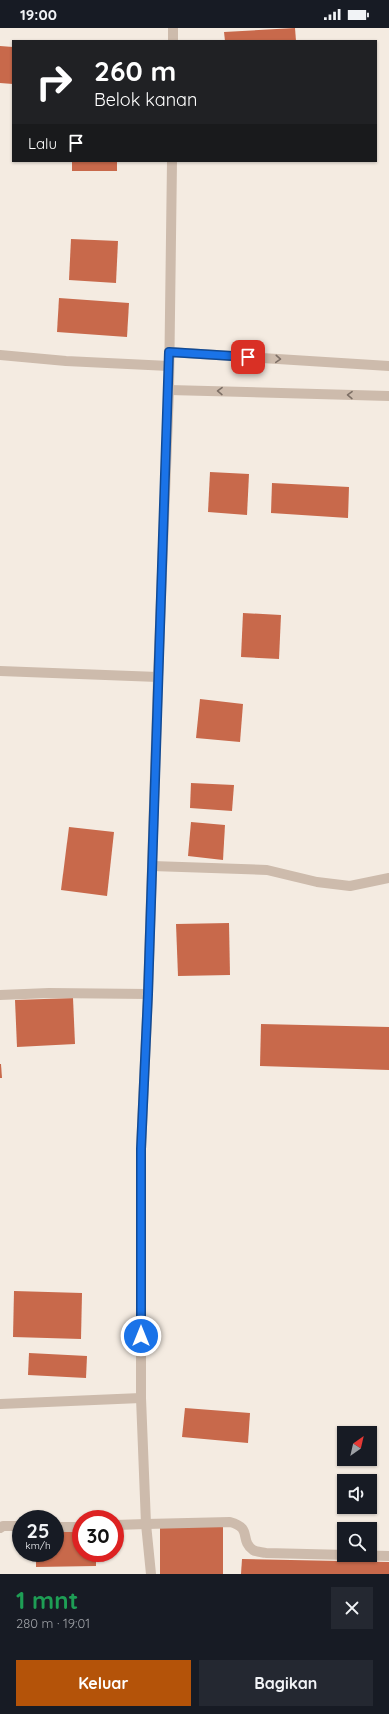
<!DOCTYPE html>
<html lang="id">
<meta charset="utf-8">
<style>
:root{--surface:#171b24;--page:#242831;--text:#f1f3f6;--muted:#9ea1a6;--accent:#b45309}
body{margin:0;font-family:Quicksand,sans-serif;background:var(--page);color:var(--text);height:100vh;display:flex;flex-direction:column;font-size:15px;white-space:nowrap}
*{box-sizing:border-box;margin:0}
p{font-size:13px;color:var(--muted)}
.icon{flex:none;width:22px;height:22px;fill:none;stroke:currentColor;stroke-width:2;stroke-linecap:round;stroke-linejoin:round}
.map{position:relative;height:1546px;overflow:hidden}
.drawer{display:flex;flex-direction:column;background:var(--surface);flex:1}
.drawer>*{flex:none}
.top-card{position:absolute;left:12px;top:12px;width:365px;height:122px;border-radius:0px;box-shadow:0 1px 3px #0004;background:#202124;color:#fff;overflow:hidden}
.needle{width:26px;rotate:34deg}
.buttons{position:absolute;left:337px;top:1398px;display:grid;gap:8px}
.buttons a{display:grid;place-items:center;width:40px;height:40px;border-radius:0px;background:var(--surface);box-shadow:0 1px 3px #0004;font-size:20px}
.speed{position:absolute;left:12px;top:1482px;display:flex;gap:8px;font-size:20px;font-weight:700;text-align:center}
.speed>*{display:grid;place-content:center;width:52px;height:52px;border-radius:50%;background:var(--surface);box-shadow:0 1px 3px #0004;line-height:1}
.speed small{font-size:10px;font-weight:400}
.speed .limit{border:6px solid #d22;background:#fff;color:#111}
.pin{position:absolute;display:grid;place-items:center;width:34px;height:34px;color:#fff;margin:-17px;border-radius:8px;box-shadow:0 2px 6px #0006}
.me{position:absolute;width:44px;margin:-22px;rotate:0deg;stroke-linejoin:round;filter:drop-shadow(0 0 3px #0008)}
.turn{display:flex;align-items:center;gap:14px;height:84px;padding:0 16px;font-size:18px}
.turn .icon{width:52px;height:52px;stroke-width:2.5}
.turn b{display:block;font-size:28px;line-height:34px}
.then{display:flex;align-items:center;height:38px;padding:0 16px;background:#0003;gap:8px;font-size:15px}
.round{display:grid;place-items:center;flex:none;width:42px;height:42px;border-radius:0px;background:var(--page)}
.summary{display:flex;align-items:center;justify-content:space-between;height:68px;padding:0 16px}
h1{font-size:24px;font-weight:700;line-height:30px;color:#1e9e55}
.button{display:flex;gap:8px;margin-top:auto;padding:8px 16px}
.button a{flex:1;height:46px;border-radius:0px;background:var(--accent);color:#fff;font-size:16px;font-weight:700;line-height:46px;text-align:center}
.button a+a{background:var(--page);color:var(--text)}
.status{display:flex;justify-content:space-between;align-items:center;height:28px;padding:0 20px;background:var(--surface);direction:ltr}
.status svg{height:11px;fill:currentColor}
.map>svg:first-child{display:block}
</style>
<div class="status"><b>19:00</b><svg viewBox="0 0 49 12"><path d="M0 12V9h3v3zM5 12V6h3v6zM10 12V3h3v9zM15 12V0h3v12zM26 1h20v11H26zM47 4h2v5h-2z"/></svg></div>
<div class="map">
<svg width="389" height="1546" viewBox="0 0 389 1546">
<rect width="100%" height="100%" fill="#f4ebe1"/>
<g fill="#c8694b">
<polygon points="295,0 296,13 225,13 224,4"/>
<polygon points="0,18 13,19 13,56 0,55"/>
<rect x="72" y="133" width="45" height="10"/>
<polygon points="71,211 118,213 116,255 69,252"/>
<polygon points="59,270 129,275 127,309 57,304"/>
<polygon points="210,444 249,446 247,487 208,484"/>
<polygon points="272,455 349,459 348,490 271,485"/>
<polygon points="243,585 281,587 279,631 241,629"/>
<polygon points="200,671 243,676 240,714 196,710"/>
<polygon points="191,755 234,757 232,783 190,780"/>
<polygon points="191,794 225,797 223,832 188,828"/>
<polygon points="69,799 114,804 107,868 61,862"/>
<polygon points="229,895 230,947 178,948 176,896"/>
<polygon points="73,970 75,1016 17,1019 15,972"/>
<polygon points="261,996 389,999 389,1042 260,1038"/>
<polygon points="0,1036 1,1036 2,1050 0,1050"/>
<polygon points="14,1263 82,1265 81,1311 13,1309"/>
<polygon points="29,1325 87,1328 86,1350 28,1347"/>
<polygon points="185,1380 250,1385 248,1415 182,1409"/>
<rect x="160" y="1499" width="63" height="47"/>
<polygon points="55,1502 81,1502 81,1525 96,1525 96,1538 36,1539 36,1525 55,1525"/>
<polygon points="242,1531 389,1534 389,1546 241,1546"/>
</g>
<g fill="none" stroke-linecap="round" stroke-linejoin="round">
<g stroke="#cdbbac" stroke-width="10">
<polyline points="152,838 267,842 317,854 350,858 389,850"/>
<path d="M146 1496 230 1494C253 1500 239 1512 253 1522 256 1524 262 1524 266 1525L389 1528"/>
</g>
<g stroke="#cdbbac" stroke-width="10">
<polyline points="173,13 173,0"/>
<polyline points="169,324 389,338"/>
<polyline points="0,327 66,333 169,338"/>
<polyline points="169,362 389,368"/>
<polyline points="0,643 158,649"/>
<polyline points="0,967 49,965 148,966"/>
<polyline points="0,1376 141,1370"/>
<polyline points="115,1497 146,1496"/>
<polyline points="55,1499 81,1499"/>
<polyline points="0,1500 3,1498 21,1498"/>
<polyline points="151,1546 146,1496 141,1370 141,1121 148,966 158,649 169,362 172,133"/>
</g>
</g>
<defs><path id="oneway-chevron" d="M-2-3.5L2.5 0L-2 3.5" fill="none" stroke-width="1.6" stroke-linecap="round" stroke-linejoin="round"/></defs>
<g stroke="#7d6f65">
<use href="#oneway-chevron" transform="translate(278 331) rotate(4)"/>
<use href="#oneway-chevron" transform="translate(220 363) rotate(-179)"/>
<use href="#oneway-chevron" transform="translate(350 367) rotate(-179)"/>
</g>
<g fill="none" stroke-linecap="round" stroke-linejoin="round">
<defs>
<polyline id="route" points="141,1308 141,1121 148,966 169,324 248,329"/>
</defs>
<use href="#route" stroke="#114b97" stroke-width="10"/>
<use href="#route" stroke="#1a73e8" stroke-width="7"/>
</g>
</svg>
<div class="buttons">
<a><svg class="needle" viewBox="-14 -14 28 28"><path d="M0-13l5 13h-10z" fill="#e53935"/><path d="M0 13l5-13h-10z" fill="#9ea1a6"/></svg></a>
<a><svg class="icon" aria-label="sound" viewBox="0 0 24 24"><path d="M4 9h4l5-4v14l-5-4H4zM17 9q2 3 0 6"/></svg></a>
<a><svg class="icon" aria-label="search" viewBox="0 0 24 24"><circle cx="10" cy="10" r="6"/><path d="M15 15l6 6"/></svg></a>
</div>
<div class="speed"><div>25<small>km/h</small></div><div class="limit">30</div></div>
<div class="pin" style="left:248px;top:329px;background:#d93025"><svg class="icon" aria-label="arrive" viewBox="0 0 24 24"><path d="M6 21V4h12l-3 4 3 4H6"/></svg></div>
<svg class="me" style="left:141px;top:1308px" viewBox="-20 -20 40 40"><circle r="17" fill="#1a73e8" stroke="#fff" stroke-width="3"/><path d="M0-11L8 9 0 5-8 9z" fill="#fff"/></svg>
<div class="top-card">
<div class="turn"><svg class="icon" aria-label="right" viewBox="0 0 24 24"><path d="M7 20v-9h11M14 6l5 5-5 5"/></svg><div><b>260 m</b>Belok kanan</div></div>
<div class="then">Lalu<svg class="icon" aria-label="arrive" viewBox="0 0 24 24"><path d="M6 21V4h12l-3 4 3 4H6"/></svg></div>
</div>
</div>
<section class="drawer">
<div class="summary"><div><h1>1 mnt</h1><p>280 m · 19:01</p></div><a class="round"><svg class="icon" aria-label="close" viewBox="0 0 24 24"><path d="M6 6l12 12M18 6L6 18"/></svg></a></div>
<div class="button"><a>Keluar</a><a>Bagikan</a></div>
</section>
